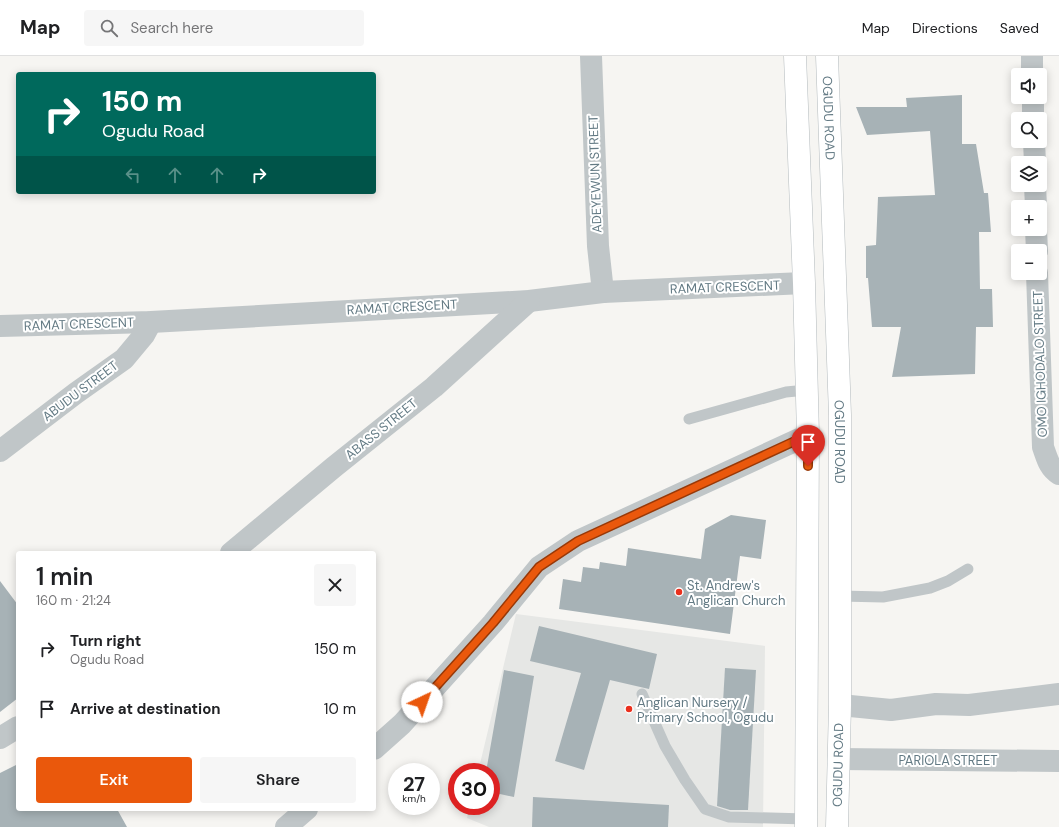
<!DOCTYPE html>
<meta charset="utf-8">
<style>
:root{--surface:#fff;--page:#f6f6f6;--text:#202124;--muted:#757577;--line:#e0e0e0;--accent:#ea580c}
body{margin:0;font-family:"DM Sans",sans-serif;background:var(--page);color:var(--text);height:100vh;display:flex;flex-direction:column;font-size:15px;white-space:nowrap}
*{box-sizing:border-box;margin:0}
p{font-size:13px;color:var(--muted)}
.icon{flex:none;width:22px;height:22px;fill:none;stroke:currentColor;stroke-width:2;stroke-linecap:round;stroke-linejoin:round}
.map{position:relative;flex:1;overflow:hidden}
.details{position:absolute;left:16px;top:495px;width:360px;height:260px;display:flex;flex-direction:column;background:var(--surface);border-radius:4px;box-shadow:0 2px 10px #0003}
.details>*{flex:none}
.top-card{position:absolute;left:16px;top:16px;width:360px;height:122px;border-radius:4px;box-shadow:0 2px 10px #0003;background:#00695c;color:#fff;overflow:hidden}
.buttons{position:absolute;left:1011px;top:12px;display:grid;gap:8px}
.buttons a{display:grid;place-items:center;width:36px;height:36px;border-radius:4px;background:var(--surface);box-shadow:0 2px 10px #0003;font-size:20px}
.speed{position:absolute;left:388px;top:707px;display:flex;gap:8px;font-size:20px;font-weight:700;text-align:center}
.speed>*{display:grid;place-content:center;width:52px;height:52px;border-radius:50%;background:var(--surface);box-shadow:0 2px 10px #0003;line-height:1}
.speed small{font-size:10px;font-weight:400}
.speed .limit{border:6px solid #d22;background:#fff;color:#111}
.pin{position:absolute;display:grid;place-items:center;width:34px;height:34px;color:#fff;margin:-41px -17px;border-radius:50% 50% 50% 0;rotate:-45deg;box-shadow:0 0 4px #0007}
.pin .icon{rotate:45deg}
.me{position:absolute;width:44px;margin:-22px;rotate:42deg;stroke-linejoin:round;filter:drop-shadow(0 0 3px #0008)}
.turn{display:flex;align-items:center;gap:14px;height:84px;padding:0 20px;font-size:18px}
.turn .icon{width:52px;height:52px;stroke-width:2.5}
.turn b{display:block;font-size:28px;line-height:34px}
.lanes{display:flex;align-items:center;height:38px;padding:0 20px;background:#0003;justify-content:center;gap:20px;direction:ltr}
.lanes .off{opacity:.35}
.round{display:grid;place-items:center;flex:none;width:42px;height:42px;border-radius:4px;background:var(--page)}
.summary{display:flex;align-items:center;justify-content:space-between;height:68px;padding:0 20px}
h1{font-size:24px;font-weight:600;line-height:30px}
.action{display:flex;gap:8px;margin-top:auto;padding:8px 20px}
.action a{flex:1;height:46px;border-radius:4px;background:var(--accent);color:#fff;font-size:16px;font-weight:600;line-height:46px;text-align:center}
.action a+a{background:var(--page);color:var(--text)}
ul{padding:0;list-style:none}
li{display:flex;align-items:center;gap:12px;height:60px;padding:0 20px}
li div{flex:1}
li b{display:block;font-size:15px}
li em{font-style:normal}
header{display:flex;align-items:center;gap:24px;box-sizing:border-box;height:56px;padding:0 20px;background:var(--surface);border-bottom:1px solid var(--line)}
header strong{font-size:19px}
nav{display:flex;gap:22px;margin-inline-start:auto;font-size:14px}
.search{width:280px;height:36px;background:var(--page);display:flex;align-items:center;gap:10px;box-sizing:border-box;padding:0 14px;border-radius:4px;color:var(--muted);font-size:15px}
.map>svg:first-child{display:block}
</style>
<header>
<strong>Map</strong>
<div class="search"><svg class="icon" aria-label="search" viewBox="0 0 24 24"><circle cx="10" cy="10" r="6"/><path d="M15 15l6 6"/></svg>Search here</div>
<nav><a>Map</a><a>Directions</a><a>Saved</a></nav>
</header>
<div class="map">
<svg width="1059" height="771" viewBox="0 0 1059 771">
<rect width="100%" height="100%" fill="#f6f5f2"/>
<polygon fill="#e6e7e5" points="516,558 765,590 763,771 489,771 467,762 470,750 491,750 491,716 478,716"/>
<g fill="#a7b2b6">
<polygon points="962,39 962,88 976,88 984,137 988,137 991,176 979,176 980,233 992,233 993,271 976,271 975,318 892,321 901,271 872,271 868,222 866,222 866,190 876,189 878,141 935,139 930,75 867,79 856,51 907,51 906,42"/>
<polygon points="731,459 766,464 761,503 740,500 730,578 559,553 563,523 581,526 583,511 599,513 600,506 626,510 628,492 701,503 705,473"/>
<polygon points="0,525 18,549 18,642 0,656"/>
<polygon points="539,570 657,598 649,633 610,624 584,714 555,705 581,617 530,605"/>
<polygon points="725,612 756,614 748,754 730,754 717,750"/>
<polygon points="504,614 534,620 514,741 491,736 491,716 486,716"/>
<polygon points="18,708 18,753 117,753 127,771 0,771 0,717"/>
<polygon points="533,741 669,749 668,771 532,771"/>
</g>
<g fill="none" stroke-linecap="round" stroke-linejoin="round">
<defs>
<g id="secondary">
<polyline points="795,0 804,227 808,379 806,771"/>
<path id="s1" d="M827 0 840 359V649L837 771"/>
</g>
</defs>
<use href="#secondary" stroke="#b3babd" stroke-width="23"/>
<g stroke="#c0c6c8" stroke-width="11">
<polyline points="689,363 786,336 807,334"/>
<polyline points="840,540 883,541 930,532 948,525 968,513"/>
<polyline points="642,638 665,690 685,724 705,753 729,761 806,763"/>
</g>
<g stroke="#c0c6c8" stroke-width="22">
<polyline points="591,0 598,190 603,236"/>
<polyline points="1032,0 1032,19"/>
<polyline points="1033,41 1033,63"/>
<polyline points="1034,85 1035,107"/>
<polyline points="1035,129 1036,151"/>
<polyline points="1036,173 1037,195"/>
<path d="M1037 217 1043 391C1047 402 1049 412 1059 418"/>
<polyline points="0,270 151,266 529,245 603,236 804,227"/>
<polyline points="0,395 76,337 124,303 144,279 151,266"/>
<polyline points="231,497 334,411 434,331 529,245"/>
<polyline points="840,649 891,654 936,648 969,649 1059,638"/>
<polyline points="0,682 18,671"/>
<polyline points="374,693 402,668 493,567 539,511 578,485 808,379"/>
<polyline points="838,703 1059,705"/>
<polyline points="286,771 307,753"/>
</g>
<use href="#secondary" stroke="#fff" stroke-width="22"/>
</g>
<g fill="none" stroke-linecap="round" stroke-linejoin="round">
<defs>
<polyline id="route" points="422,646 493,567 539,511 578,485 808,379 808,410"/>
</defs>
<use href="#route" stroke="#983908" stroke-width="10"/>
<use href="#route" stroke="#ea580c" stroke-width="7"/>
</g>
<g fill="#ea301d" stroke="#fff" stroke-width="1.5">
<circle cx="679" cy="536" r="4"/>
<circle cx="629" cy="653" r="4"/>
</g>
<g text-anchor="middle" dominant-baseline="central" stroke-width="4" stroke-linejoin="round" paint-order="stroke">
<g font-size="13" fill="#637a84" stroke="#fff">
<text stroke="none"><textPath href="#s1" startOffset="62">OGUDU ROAD</textPath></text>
<text transform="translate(595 118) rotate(-92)">ADEYEWUN STREET</text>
<text transform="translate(725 231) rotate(-2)">RAMAT CRESCENT</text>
<text transform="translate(402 251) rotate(-3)">RAMAT CRESCENT</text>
<text transform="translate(79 268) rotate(-2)">RAMAT CRESCENT</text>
<text transform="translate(1040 308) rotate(-92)">OMO IGHODALO STREET</text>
<text transform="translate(80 335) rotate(-37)">ABUDU STREET</text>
<text transform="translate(381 373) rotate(-39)">ABASS STREET</text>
<text stroke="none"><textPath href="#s1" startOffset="386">OGUDU ROAD</textPath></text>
<text x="948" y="704">PARIOLA STREET</text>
<text transform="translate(838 709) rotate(-89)">OGUDU ROAD</text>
</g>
<g font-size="13" fill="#637a84" stroke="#fff" text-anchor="start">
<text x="687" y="529">St. Andrew's<tspan x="687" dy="15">Anglican Church</tspan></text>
<text x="637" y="646">Anglican Nursery /<tspan x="637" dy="15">Primary School, Ogudu</tspan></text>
</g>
</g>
</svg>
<div class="buttons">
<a><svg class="icon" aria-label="sound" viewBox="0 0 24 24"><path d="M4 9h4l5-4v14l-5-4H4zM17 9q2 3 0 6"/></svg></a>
<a><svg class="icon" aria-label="search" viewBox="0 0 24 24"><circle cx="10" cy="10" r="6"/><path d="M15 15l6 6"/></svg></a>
<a><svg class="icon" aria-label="layers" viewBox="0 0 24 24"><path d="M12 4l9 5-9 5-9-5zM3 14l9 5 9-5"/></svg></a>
<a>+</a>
<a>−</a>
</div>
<div class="speed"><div>27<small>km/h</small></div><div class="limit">30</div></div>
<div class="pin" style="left:808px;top:410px;background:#d93025"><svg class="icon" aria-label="arrive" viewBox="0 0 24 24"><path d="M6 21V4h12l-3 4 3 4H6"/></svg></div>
<svg class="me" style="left:422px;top:646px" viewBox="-20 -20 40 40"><circle r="19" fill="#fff"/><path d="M0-13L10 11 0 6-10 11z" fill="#ea580c"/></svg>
<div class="top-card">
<div class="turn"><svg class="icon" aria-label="right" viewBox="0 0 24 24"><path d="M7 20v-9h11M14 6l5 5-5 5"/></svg><div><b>150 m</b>Ogudu Road</div></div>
<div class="lanes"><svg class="icon off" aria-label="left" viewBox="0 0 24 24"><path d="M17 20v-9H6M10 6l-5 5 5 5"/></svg><svg class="icon off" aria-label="ahead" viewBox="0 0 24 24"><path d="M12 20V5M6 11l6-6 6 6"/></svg><svg class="icon off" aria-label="ahead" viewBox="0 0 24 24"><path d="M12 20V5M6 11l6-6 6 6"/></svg><svg class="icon" aria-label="right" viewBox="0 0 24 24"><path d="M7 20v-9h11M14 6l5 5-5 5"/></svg></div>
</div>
<section class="details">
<div class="summary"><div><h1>1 min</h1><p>160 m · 21:24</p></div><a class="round"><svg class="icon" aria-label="close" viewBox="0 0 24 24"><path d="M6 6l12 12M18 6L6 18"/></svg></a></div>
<ul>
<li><svg class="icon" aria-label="right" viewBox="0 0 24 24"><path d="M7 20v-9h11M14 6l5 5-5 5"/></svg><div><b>Turn right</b><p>Ogudu Road</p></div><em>150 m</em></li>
<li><svg class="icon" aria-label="arrive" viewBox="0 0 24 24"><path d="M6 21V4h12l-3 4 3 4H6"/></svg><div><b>Arrive at destination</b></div><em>10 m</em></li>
</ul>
<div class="action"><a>Exit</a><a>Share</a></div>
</section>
</div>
